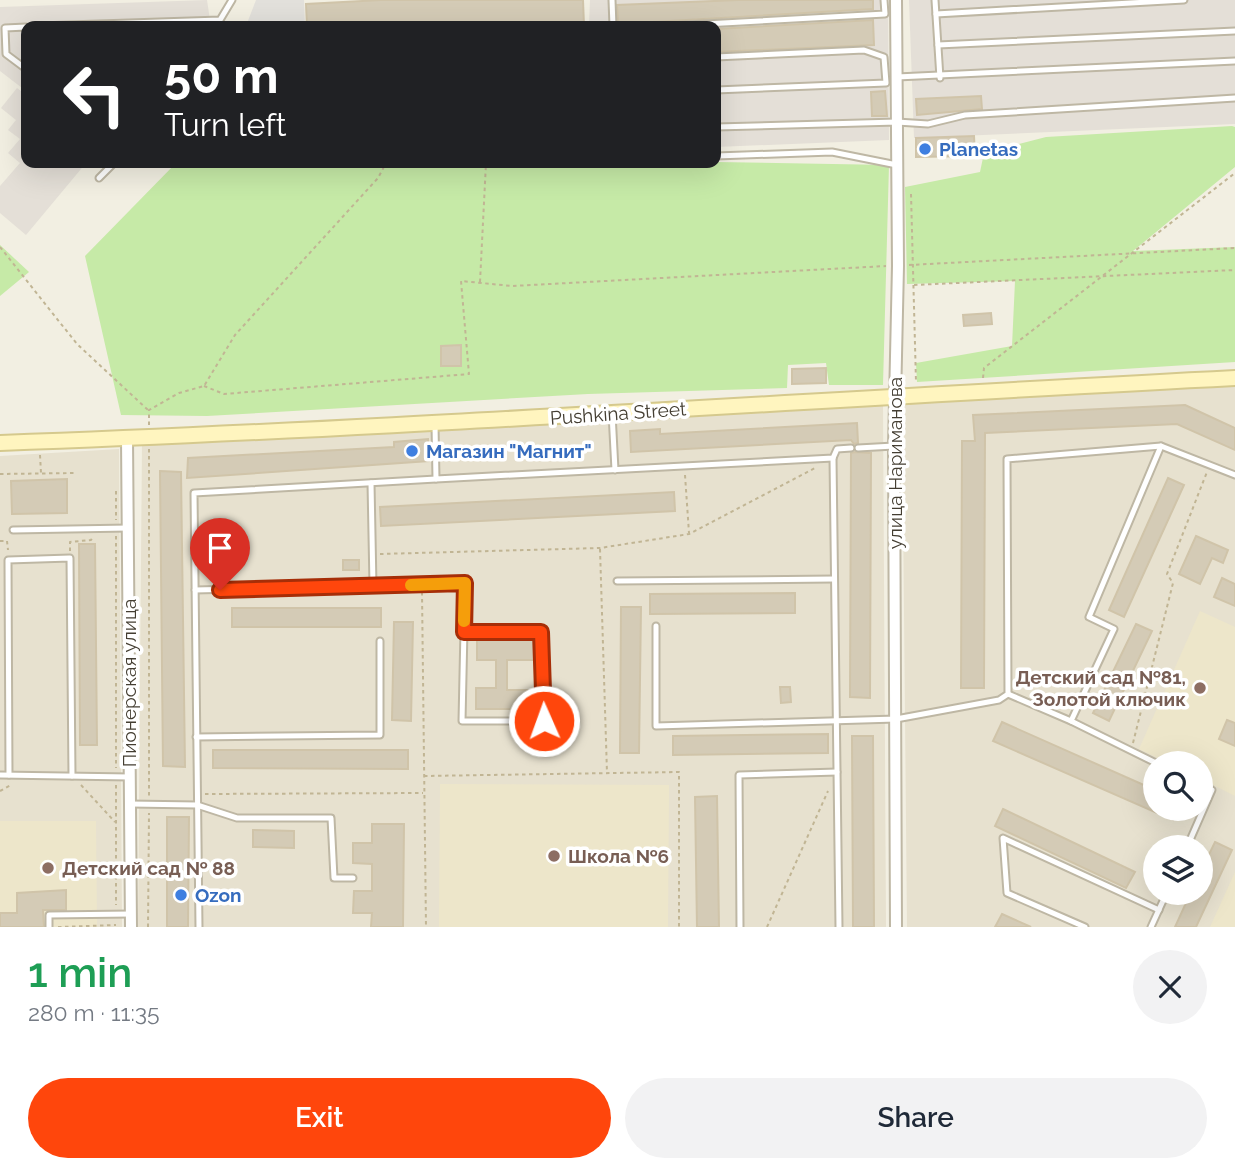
<!DOCTYPE html>
<meta charset="utf-8">
<style>
:root{--surface:#fff;--page:#f2f2f3;--text:#1f2937;--muted:#747a83;--accent:#ff460c}
body{margin:0;font-family:Raleway,sans-serif;background:var(--page);color:var(--text);height:100vh;display:flex;flex-direction:column;font-size:26px;white-space:nowrap}
*{box-sizing:border-box;margin:0}
p{font-size:23px;color:var(--muted)}
.icon{flex:none;width:38px;height:38px;fill:none;stroke:currentColor;stroke-width:2;stroke-linecap:round;stroke-linejoin:round}
.map{position:relative;height:927px;overflow:hidden}
.panel{display:flex;flex-direction:column;background:var(--surface);flex:1}
.panel>*{flex:none}
.banner{position:absolute;left:21px;top:21px;width:700px;height:147px;border-radius:14px;box-shadow:0 7px 28px #0002;background:#202124;color:#fff;overflow:hidden}
.buttons{position:absolute;left:1143px;top:751px;display:grid;gap:14px}
.buttons a{display:grid;place-items:center;width:70px;height:70px;border-radius:50%;background:var(--surface);box-shadow:0 7px 28px #0002;font-size:35px}
.pin{position:absolute;display:grid;place-items:center;width:60px;height:60px;color:#fff;margin:-72px -30px;border-radius:50% 50% 50% 0;rotate:-45deg;box-shadow:0 0 7px #0007}
.pin .icon{rotate:45deg}
.me{position:absolute;width:77px;margin:-38px;rotate:358deg;stroke-linejoin:round;filter:drop-shadow(0 0 5px #0008)}
.turn{display:flex;align-items:center;gap:24px;height:147px;padding:0 28px;font-size:32px}
.turn .icon{width:91px;height:91px;stroke-width:2.5}
.turn b{display:block;font-size:49px;line-height:60px}
.round{display:grid;place-items:center;flex:none;width:74px;height:74px;border-radius:37px;background:var(--page)}
.overview{display:flex;align-items:center;justify-content:space-between;height:119px;padding:0 28px}
h1{font-size:42px;font-weight:600;line-height:52px;color:#1e9e55}
.action{display:flex;gap:14px;margin-top:auto;padding:14px 28px}
.action a{flex:1;height:80px;border-radius:42px;background:var(--accent);color:#fff;font-size:28px;font-weight:600;line-height:80px;text-align:center}
.action a+a{background:var(--page);color:var(--text)}
.map>svg:first-child{display:block}
</style>
<div class="map">
<svg width="1235" height="927" viewBox="0 0 1235 927">
<rect width="100%" height="100%" fill="#f2efe2"/>
<g fill="#e7e1cf" fill-rule="evenodd">
<path d="M1235 386V927H907L902 402ZM1155 763H1200V808H1155ZM1155 847H1200V892H1155Z"/>
<polygon points="883,405 886,927 138,927 142,440"/>
<polygon points="119,449 122,927 0,927 0,456"/>
</g>
<g fill="#e4dfd7">
<polygon points="207,0 210,20 206,26 26,26 26,91 0,71 0,7"/>
<polygon points="590,0 888,0 889,140 716,147 716,26 589,26"/>
<polygon points="909,0 1235,0 1235,124 914,138"/>
<polygon points="17,88 26,95 26,163 86,163 26,235 0,213 0,186 20,163 8,153 20,139 8,130 16,120 1,108"/>
</g>
<g fill="#ede6ca">
<polygon points="1200,611 1235,627 1235,796 1201,779 1200,763 1168,763 1139,749"/>
<polygon points="440,784 669,785 668,927 439,927"/>
<polygon points="0,821 96,821 97,927 0,927"/>
<polygon points="1235,872 1235,927 1210,927"/>
</g>
<g fill="#c6eaa7">
<polygon points="1232,126 1235,127 1235,167 1133,251 1235,247 1235,362 917,382 916,363 1012,346 1015,281 907,284 905,187 980,172 984,153 1046,137"/>
<polygon points="716,162 889,165 883,385 829,385 826,363 788,365 787,388 588,394 207,416 121,415 85,256 176,163"/>
<polygon points="0,245 29,272 0,296"/>
</g>
<polygon fill="#e2e0db" points="256,0 304,0 305,26 246,26"/>
<g fill="#d4cbb6" stroke="#d0c4a9" stroke-width="2">
<polygon points="381,0 583,0 584,26 307,26 306,4"/>
<polygon points="738,0 873,0 873,9 618,24 617,5"/>
<polygon points="873,20 874,45 716,52 716,29"/>
<polygon points="885,91 887,116 872,116 871,92"/>
<polygon points="981,96 982,109 917,115 916,99"/>
<polygon points="974,136 975,156 916,157 916,138"/>
<polygon points="991,313 992,324 964,326 963,315"/>
<polygon points="461,345 461,366 441,366 441,346"/>
<polygon points="826,368 826,383 792,384 792,369"/>
<polygon points="1185,405 1235,428 1235,450 1177,424 985,433 984,688 961,688 962,441 975,441 973,415"/>
<polygon points="857,423 858,443 854,444 851,440 631,452 630,431 660,429 660,434"/>
<polygon points="428,439 429,461 187,478 188,458 394,447 394,442"/>
<polygon points="855,452 871,453 870,698 850,697 851,453"/>
<polygon points="160,471 181,472 185,767 163,766"/>
<polygon points="1168,478 1184,485 1124,617 1109,610"/>
<polygon points="67,479 67,513 12,514 11,481"/>
<polygon points="674,492 675,511 381,526 380,507"/>
<polygon points="1196,536 1228,550 1223,563 1212,558 1200,584 1179,574"/>
<polygon points="79,544 95,544 97,745 80,745"/>
<rect x="343" y="560" width="16" height="10"/>
<polygon points="1222,578 1235,584 1235,606 1214,597"/>
<polygon points="795,593 795,613 650,614 650,594"/>
<polygon points="621,607 641,607 639,753 620,753"/>
<rect x="232" y="608" width="149" height="19"/>
<polygon points="394,622 413,622 411,721 392,720"/>
<polygon points="1136,624 1152,631 1109,721 1093,713"/>
<polygon points="477,639 536,640 536,660 507,660 507,690 536,690 536,709 476,709 476,688 496,688 496,660 477,660"/>
<polygon points="780,687 790,687 791,702 781,703"/>
<polygon points="1227,720 1235,723 1235,746 1219,739"/>
<polygon points="1002,722 1155,790 1155,808 1179,808 1173,820 993,741"/>
<polygon points="828,734 828,753 673,755 673,736"/>
<polygon points="852,736 873,736 874,927 853,927"/>
<polygon points="213,750 408,750 408,769 213,768"/>
<polygon points="717,796 719,927 697,927 695,797"/>
<polygon points="1003,809 1135,872 1126,888 995,826"/>
<polygon points="167,817 189,817 188,927 167,927"/>
<polygon points="372,824 404,824 403,927 371,927 372,913 353,913 354,891 372,891 372,864 353,863 353,843 372,843"/>
<polygon points="253,830 294,831 294,848 253,847"/>
<polygon points="1215,842 1232,850 1196,927 1175,927 1191,892 1200,892 1200,873"/>
<polygon points="66,890 66,910 43,910 44,927 0,927 0,913 17,913 17,893"/>
<polygon points="1002,914 1031,927 995,927"/>
</g>
<g fill="none" stroke-linecap="round" stroke-linejoin="round">
<defs>
<g id="lane">
<polyline points="612,0 613,26"/>
<polyline points="935,0 940,78"/>
<polyline points="936,14 1184,0"/>
<polyline points="38,26 220,20 232,0"/>
<polyline points="669,26 885,14 884,0"/>
<polyline points="26,27 5,28 6,54 26,69"/>
<polyline points="938,45 1235,31"/>
<polyline points="716,57 864,50 884,57 886,83 716,90"/>
<polyline points="897,77 1235,61"/>
<polyline points="716,127 897,122 928,124 965,115 1235,98"/>
<polyline points="716,156 832,152 897,165"/>
<polyline points="99,178 114,163"/>
<polyline points="612,413 615,470"/>
<polyline points="435,425 436,479 833,458 837,449 851,448"/>
<polyline points="858,448 894,446"/>
<polyline points="833,458 839,927"/>
<polyline points="371,483 373,586"/>
<polyline points="13,530 128,528"/>
<polyline points="617,581 834,579"/>
<polyline points="195,590 465,583 462,721 544,721 541,632 464,632"/>
<polyline points="656,626 656,726 896,719 999,700 1008,694 1007,459 1161,446 1235,475"/>
<polyline points="1008,694 1071,721"/>
<polyline points="196,737 380,735 380,641"/>
<polyline points="1156,763 1071,721 1114,629 1089,617 1161,446"/>
<polyline points="0,775 130,777"/>
<polyline points="9,775 8,560 70,558 72,776"/>
<polyline points="130,804 197,805 237,818 331,818 334,878 353,878"/>
<polyline points="1187,847 1212,790 1200,785"/>
<polyline points="49,927 49,915 131,914"/>
<polyline points="199,927 194,493 436,479"/>
<polyline points="740,927 739,775 837,772"/>
<polyline points="1085,927 1007,893 1003,838 1159,910"/>
<polyline points="1151,927 1167,892"/>
</g>
<g id="street">
<polyline points="127,438 131,927"/>
<polyline points="896,927 894,446 898,266 896,0"/>
</g>
<path id="secondary" d="M0 443C412 428 823 399 1235 378"/>
</defs>
<use href="#lane" stroke="#beb7a4" stroke-width="9"/>
<use href="#street" stroke="#beb7a4" stroke-width="14"/>
<use href="#secondary" stroke="#d5c98d" stroke-width="18"/>
<g stroke="#c1b594" stroke-width="2" stroke-dasharray="3.5 3.5" stroke-linecap="butt">
<polyline points="911,194 916,382"/>
<polyline points="0,247 77,344 148,410"/>
<polyline points="909,265 1235,248"/>
<polyline points="480,282 486,163"/>
<polyline points="914,285 1235,270"/>
<polyline points="983,378 984,368 1235,173"/>
<polyline points="204,386 224,394 469,374 461,281 512,286 886,266"/>
<polyline points="149,425 149,410 179,393 204,386 235,335 378,178 386,163"/>
<polyline points="149,449 149,796"/>
<polyline points="40,455 41,473"/>
<polyline points="0,474 76,473"/>
<polyline points="685,475 689,533"/>
<polyline points="116,491 116,520"/>
<polyline points="116,536 116,768"/>
<polyline points="0,541 7,541 8,550"/>
<polyline points="600,549 607,773"/>
<polyline points="70,551 70,542 91,540 93,537"/>
<polyline points="380,554 600,548 689,534 815,468"/>
<polyline points="422,592 426,927"/>
<polyline points="1133,743 1173,583 1167,574 1207,472"/>
<polyline points="424,776 679,772 679,927"/>
<polyline points="81,785 115,822"/>
<polyline points="116,785 116,905"/>
<polyline points="0,791 11,785"/>
<polyline points="205,794 423,793"/>
<polyline points="58,927 116,925"/>
<polyline points="148,927 149,813"/>
<polyline points="767,927 828,791"/>
</g>
<use href="#lane" stroke="#fff" stroke-width="5"/>
<use href="#street" stroke="#fff" stroke-width="10"/>
<use href="#secondary" stroke="#fff5bf" stroke-width="14"/>
</g>
<g fill="none" stroke-linecap="round" stroke-linejoin="round">
<defs>
<polyline id="route" points="220,590 465,583 464,632 541,632 544,721"/>
</defs>
<use href="#route" stroke="#a62e08" stroke-width="18"/>
<use href="#route" stroke="#ff460c" stroke-width="12"/>
<polyline stroke="#f59e0b" stroke-width="12" points="411,585 465,583 464,621"/>
</g>
<g fill="#3f7fe0" stroke="#fff" stroke-width="2.5">
<circle cx="925" cy="149" r="7"/>
<circle cx="412" cy="451" r="7"/>
<circle cx="181" cy="895" r="7"/>
</g>
<g fill="#8d6e63" stroke="#fff" stroke-width="2.5">
<circle cx="1200" cy="688" r="7"/>
<circle cx="554" cy="856" r="7"/>
<circle cx="48" cy="868" r="7"/>
</g>
<g text-anchor="middle" dominant-baseline="central" stroke-width="7" stroke-linejoin="round" paint-order="stroke">
<g font-size="19" font-weight="bold" fill="#366cbe" stroke="#fff" text-anchor="start">
<text x="939" y="149">Planetas</text>
<text x="426" y="451">Магазин "Магнит"</text>
<text x="195" y="895">Ozon</text>
</g>
<g font-size="19" fill="#443e32" stroke="#fff">
<text transform="translate(618 413) rotate(-4)">Pushkina Street</text>
<text transform="translate(895 463) rotate(-90)">улица Нариманова</text>
<text transform="translate(129 683) rotate(-90)">Пионерская улица</text>
</g>
<g font-size="19" font-weight="bold" fill="#785e54" stroke="#fff" text-anchor="start">
<text x="1186" y="677" text-anchor="end">Детский сад №81,<tspan x="1186" dy="22">Золотой ключик</tspan></text>
<text x="568" y="856">Школа №6</text>
<text x="62" y="868">Детский сад № 88</text>
</g>
</g>
</svg>
<div class="buttons">
<a><svg class="icon" aria-label="search" viewBox="0 0 24 24"><circle cx="10" cy="10" r="6"/><path d="M15 15l6 6"/></svg></a>
<a><svg class="icon" aria-label="layers" viewBox="0 0 24 24"><path d="M12 4l9 5-9 5-9-5zM3 14l9 5 9-5"/></svg></a>
</div>
<div class="pin" style="left:220px;top:590px;background:#d93025"><svg class="icon" aria-label="arrive" viewBox="0 0 24 24"><path d="M6 21V4h12l-3 4 3 4H6"/></svg></div>
<svg class="me" style="left:544px;top:721px" viewBox="-20 -20 40 40"><circle r="17" fill="#ff460c" stroke="#fff" stroke-width="3"/><path d="M0-11L8 9 0 5-8 9z" fill="#fff"/></svg>
<div class="banner">
<div class="turn"><svg class="icon" aria-label="left" viewBox="0 0 24 24"><path d="M17 20v-9H6M10 6l-5 5 5 5"/></svg><div><b>50 m</b>Turn left</div></div>
</div>
</div>
<section class="panel">
<div class="overview"><div><h1>1 min</h1><p>280 m · 11:35</p></div><a class="round"><svg class="icon" aria-label="close" viewBox="0 0 24 24"><path d="M6 6l12 12M18 6L6 18"/></svg></a></div>
<div class="action"><a>Exit</a><a>Share</a></div>
</section>
